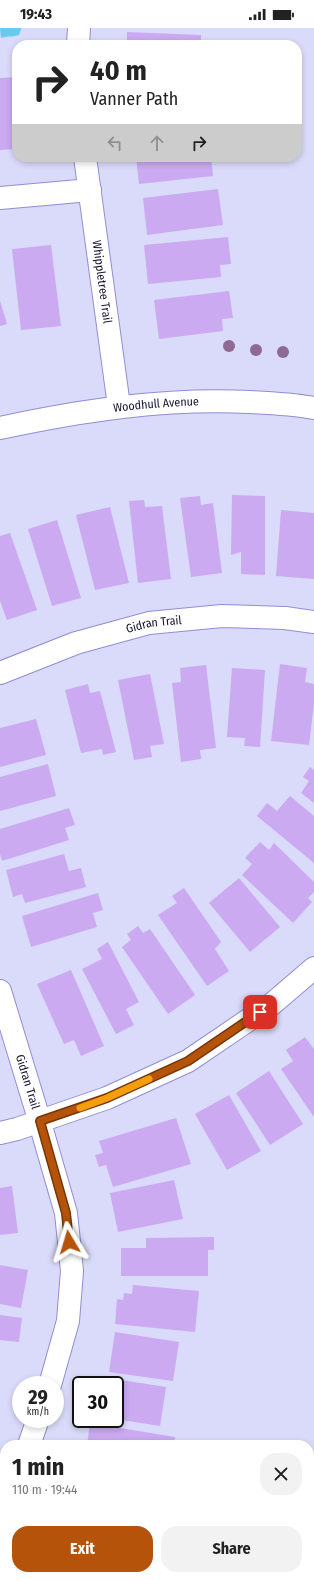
<!DOCTYPE html>
<meta charset="utf-8">
<style>
:root{--surface:#fff;--page:#f2f2f2;--text:#222;--muted:#767676;--accent:#b45309}
body{margin:0;font-family:"Fira Sans Condensed",sans-serif;background:var(--page);color:var(--text);height:100vh;display:flex;flex-direction:column;font-size:15px;white-space:nowrap}
*{box-sizing:border-box;margin:0}
p{font-size:13px;color:var(--muted)}
.icon{flex:none;width:22px;height:22px;fill:none;stroke:currentColor;stroke-width:2;stroke-linecap:round;stroke-linejoin:round}
.map{position:relative;flex:1;overflow:hidden}
.sheet{position:absolute;left:0px;top:1412px;width:314px;height:140px;display:flex;flex-direction:column;background:var(--surface);border-radius:16px 16px 0 0;box-shadow:0 2px 6px #0003}
.sheet>*{flex:none}
.banner{position:absolute;left:12px;top:12px;width:290px;height:122px;border-radius:16px;box-shadow:0 2px 6px #0003;background:#fff;color:var(--text);overflow:hidden}
.speed{position:absolute;left:12px;top:1348px;display:flex;gap:8px;font-size:20px;font-weight:700;text-align:center}
.speed>*{display:grid;place-content:center;width:52px;height:52px;border-radius:50%;background:var(--surface);box-shadow:0 2px 6px #0003;line-height:1}
.speed small{font-size:10px;font-weight:400}
.speed .limit{border:2px solid #111;border-radius:6px;background:#fff;color:#111}
.pin{position:absolute;display:grid;place-items:center;width:34px;height:34px;color:#fff;margin:-17px;border-radius:8px;box-shadow:0 2px 6px #0006}
.me{position:absolute;width:44px;margin:-22px;rotate:353deg;stroke-linejoin:round;filter:drop-shadow(0 0 3px #0008)}
.turn{display:flex;align-items:center;gap:14px;height:84px;padding:0 12px;font-size:18px}
.turn .icon{width:52px;height:52px;stroke-width:2.5}
.turn b{display:block;font-size:28px;line-height:34px}
.lanes{display:flex;align-items:center;height:38px;padding:0 12px;background:#0003;justify-content:center;gap:20px;direction:ltr}
.lanes .off{opacity:.35}
.round{display:grid;place-items:center;flex:none;width:42px;height:42px;border-radius:16px;background:var(--page)}
.summary{display:flex;align-items:center;justify-content:space-between;height:68px;padding:0 12px}
h1{font-size:24px;font-weight:700;line-height:30px}
.cta{display:flex;gap:8px;margin-top:auto;padding:8px 12px}
.cta a{flex:1;height:46px;border-radius:16px;background:var(--accent);color:#fff;font-size:16px;font-weight:700;line-height:46px;text-align:center}
.cta a+a{background:var(--page);color:var(--text)}
.status{display:flex;justify-content:space-between;align-items:center;height:28px;padding:0 20px;background:var(--surface);direction:ltr}
.status svg{height:11px;fill:currentColor}
.map>svg:first-child{display:block}
</style>
<div class="status"><b>19:43</b><svg viewBox="0 0 49 12"><path d="M0 12V9h3v3zM5 12V6h3v6zM10 12V3h3v9zM15 12V0h3v12zM26 1h20v11H26zM47 4h2v5h-2z"/></svg></div>
<div class="map">
<svg width="314" height="1552" viewBox="0 0 314 1552">
<rect width="100%" height="100%" fill="#dadafa"/>
<path fill="#68caee" d="M0 0H21V1L19 7C11 10 10 7 1 10Z"/>
<g fill="#cbaaf2">
<polygon points="127,4 201,7 201,17 127,17"/>
<polygon points="17,49 17,121 0,122 0,50"/>
<polygon points="136,129 211,129 213,148 139,156"/>
<polygon points="218,161 223,197 147,207 143,170"/>
<polygon points="228,209 231,236 220,237 221,249 148,256 144,217"/>
<polygon points="51,217 61,298 21,302 12,221"/>
<polygon points="229,263 233,290 222,291 223,303 159,311 154,272"/>
<polygon points="0,273 7,296 0,298"/>
<polygon points="232,467 265,468 265,547 241,546 241,524 231,527"/>
<polygon points="200,468 201,477 213,475 222,545 191,549 180,470"/>
<polygon points="144,472 145,479 162,478 171,551 138,555 129,473"/>
<polygon points="110,479 129,555 95,562 76,487"/>
<polygon points="281,482 314,485 314,551 276,548"/>
<polygon points="57,492 81,570 52,578 28,501"/>
<polygon points="10,505 37,582 7,592 0,573 0,508"/>
<polygon points="280,636 307,640 305,654 314,656 314,675 309,717 271,713"/>
<polygon points="206,637 216,720 200,722 201,731 181,734 172,655 181,654 180,640"/>
<polygon points="232,640 265,642 260,719 244,718 245,710 227,709"/>
<polygon points="150,646 164,716 150,718 152,729 134,732 118,652"/>
<polygon points="88,656 90,665 100,663 116,724 103,727 102,721 81,725 65,662"/>
<polygon points="36,691 46,727 0,739 0,700"/>
<polygon points="48,736 56,768 0,783 0,749"/>
<polygon points="310,739 314,742 314,775 301,765 309,753 303,749"/>
<polygon points="290,768 314,788 314,835 257,788 267,775 277,783"/>
<polygon points="69,780 75,797 65,800 69,812 2,833 0,826 0,801"/>
<polygon points="260,814 269,822 274,815 314,854 314,864 308,870 312,874 293,895 242,847 252,836 245,830"/>
<polygon points="64,826 69,843 81,840 86,859 25,875 22,866 13,869 6,842"/>
<polygon points="239,850 280,899 250,924 209,875"/>
<polygon points="184,860 221,914 215,921 229,943 207,958 158,887 177,875 172,868"/>
<polygon points="98,865 103,882 93,885 97,899 31,919 22,888"/>
<polygon points="138,898 143,905 150,901 195,967 168,986 122,919 131,912 127,906"/>
<polygon points="108,914 139,974 126,981 134,997 116,1006 82,941 102,931 97,921"/>
<polygon points="71,942 104,1018 81,1028 74,1012 64,1016 37,956"/>
<polygon points="305,1009 314,1021 314,1089 281,1041 293,1033 286,1022"/>
<polygon points="269,1043 303,1096 270,1117 236,1065"/>
<polygon points="229,1067 261,1123 227,1142 195,1086"/>
<polygon points="176,1090 191,1136 113,1159 106,1137 99,1139 95,1127 103,1125 99,1113"/>
<polygon points="174,1152 183,1191 118,1204 110,1165"/>
<polygon points="12,1158 18,1205 0,1207 0,1160"/>
<polygon points="214,1209 214,1222 208,1222 208,1248 121,1248 121,1220 146,1220 146,1210"/>
<polygon points="0,1237 28,1242 21,1280 0,1276"/>
<polygon points="133,1257 199,1263 195,1304 115,1296 117,1271 123,1272 124,1265 132,1266"/>
<polygon points="0,1287 22,1290 19,1314 0,1312"/>
<polygon points="115,1304 179,1314 173,1353 109,1344"/>
<polygon points="108,1350 166,1359 160,1398 115,1391 115,1357 107,1357"/>
<polygon points="90,1395 175,1409 174,1417 87,1417"/>
</g>
<g fill="none" stroke-linecap="round" stroke-linejoin="round">
<defs>
<g id="minor">
<polyline points="78,17 79,0"/>
<path id="s1" d="M85 129 119 378"/>
<polyline points="0,170 90,162"/>
<path id="s2" d="M0 400C84 382 164 370 250 374 272 375 293 376 314 380"/>
<path id="s3" d="M0 645 76 615 149 595 222 588 285 590 314 594"/>
<path id="s4" d="M0 963 36 1081 66 1185 72 1243 68 1293 50 1357"/>
<polyline points="0,1105 17,1101 107,1070 188,1033 272,976 314,940"/>
<polyline points="29,1417 38,1391"/>
</g>
</defs>
<use href="#minor" stroke="#908dd6" stroke-width="24"/>
<use href="#minor" stroke="#fff" stroke-width="22"/>
</g>
<g fill="#8e6990">
<circle cx="229" cy="318" r="6"/>
<circle cx="256" cy="322" r="6"/>
<circle cx="283" cy="324" r="6"/>
</g>
<g fill="none" stroke-linecap="round" stroke-linejoin="round">
<defs>
<polyline id="route" points="69,1214 66,1185 40,1093 107,1070 188,1033 260,984"/>
</defs>
<use href="#route" stroke="#753606" stroke-width="10"/>
<use href="#route" stroke="#b45309" stroke-width="7"/>
<polyline stroke="#f59e0b" stroke-width="7" points="80,1080 107,1070 149,1051"/>
</g>
<g text-anchor="middle" dominant-baseline="central" stroke-width="3" stroke-linejoin="round" paint-order="stroke">
<g font-size="12" fill="#161430" stroke="#fff">
<text stroke="none"><textPath href="#s1" startOffset="126">Whippletree Trail</textPath></text>
<text stroke="none"><textPath href="#s2" startOffset="158">Woodhull Avenue</textPath></text>
<text stroke="none"><textPath href="#s3" startOffset="162">Gidran Trail</textPath></text>
<text stroke="none"><textPath href="#s4" startOffset="95">Gidran Trail</textPath></text>
</g>
</g>
</svg>
<div class="speed"><div>29<small>km/h</small></div><div class="limit">30</div></div>
<div class="pin" style="left:260px;top:984px;background:#d93025"><svg class="icon" aria-label="arrive" viewBox="0 0 24 24"><path d="M6 21V4h12l-3 4 3 4H6"/></svg></div>
<svg class="me" style="left:69px;top:1214px" viewBox="-20 -20 40 40"><path d="M0-17L14 15 0 8-14 15z" fill="#b45309" stroke="#fff" stroke-width="4"/></svg>
<div class="banner">
<div class="turn"><svg class="icon" aria-label="right" viewBox="0 0 24 24"><path d="M7 20v-9h11M14 6l5 5-5 5"/></svg><div><b>40 m</b>Vanner Path</div></div>
<div class="lanes"><svg class="icon off" aria-label="left" viewBox="0 0 24 24"><path d="M17 20v-9H6M10 6l-5 5 5 5"/></svg><svg class="icon off" aria-label="ahead" viewBox="0 0 24 24"><path d="M12 20V5M6 11l6-6 6 6"/></svg><svg class="icon" aria-label="right" viewBox="0 0 24 24"><path d="M7 20v-9h11M14 6l5 5-5 5"/></svg></div>
</div>
<section class="sheet">
<div class="summary"><div><h1>1 min</h1><p>110 m · 19:44</p></div><a class="round"><svg class="icon" aria-label="close" viewBox="0 0 24 24"><path d="M6 6l12 12M18 6L6 18"/></svg></a></div>
<div class="cta"><a>Exit</a><a>Share</a></div>
</section>
</div>
